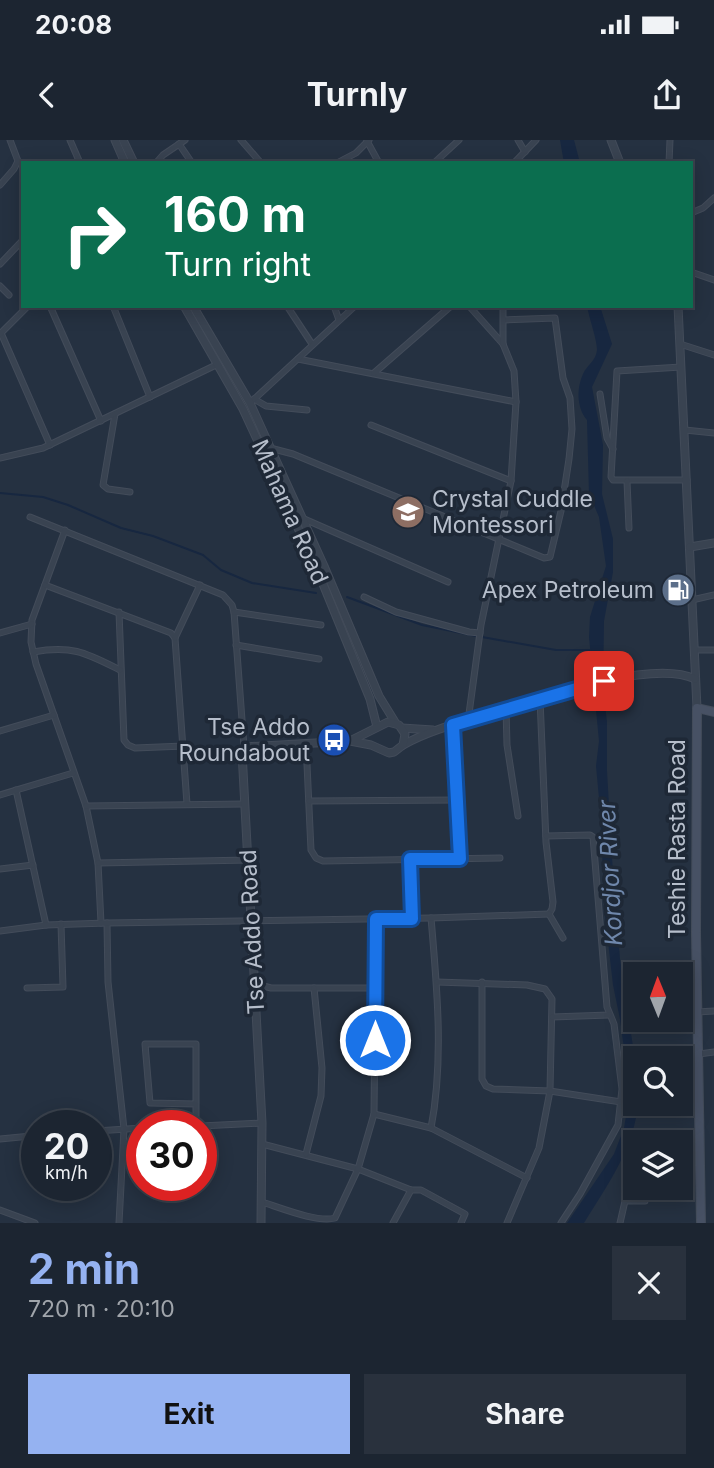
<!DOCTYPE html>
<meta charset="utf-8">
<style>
:root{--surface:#1c2531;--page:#29313d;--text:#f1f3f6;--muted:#a0a5ab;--line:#3a424d;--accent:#95b2f1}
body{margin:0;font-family:Inter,sans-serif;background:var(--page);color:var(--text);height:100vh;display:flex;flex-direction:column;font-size:26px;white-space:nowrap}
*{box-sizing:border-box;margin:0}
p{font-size:23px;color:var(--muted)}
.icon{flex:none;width:38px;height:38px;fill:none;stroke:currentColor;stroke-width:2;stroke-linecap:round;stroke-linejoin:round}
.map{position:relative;height:1083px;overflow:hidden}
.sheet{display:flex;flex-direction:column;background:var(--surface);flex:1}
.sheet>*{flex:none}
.banner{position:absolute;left:21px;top:21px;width:672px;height:147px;border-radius:0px;box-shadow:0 4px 18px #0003,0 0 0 2px var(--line);background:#0b6e4f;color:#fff;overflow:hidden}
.needle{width:46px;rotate:359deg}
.buttons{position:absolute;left:623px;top:822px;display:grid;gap:14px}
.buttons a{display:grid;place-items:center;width:70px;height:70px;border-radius:0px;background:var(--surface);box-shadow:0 4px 18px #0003,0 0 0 2px var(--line);font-size:35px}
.speed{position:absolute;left:21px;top:970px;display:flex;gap:14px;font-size:35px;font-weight:700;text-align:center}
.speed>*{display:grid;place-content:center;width:91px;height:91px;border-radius:50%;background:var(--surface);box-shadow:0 4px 18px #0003,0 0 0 2px var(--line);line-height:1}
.speed small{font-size:18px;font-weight:400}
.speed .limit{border:10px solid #d22;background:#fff;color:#111}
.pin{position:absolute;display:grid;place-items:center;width:60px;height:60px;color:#fff;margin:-30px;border-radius:14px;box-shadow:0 4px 10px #0006}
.me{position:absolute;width:77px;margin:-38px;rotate:0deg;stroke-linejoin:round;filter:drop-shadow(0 0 5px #0008)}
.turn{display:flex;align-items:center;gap:24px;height:147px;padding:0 28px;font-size:32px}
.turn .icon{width:91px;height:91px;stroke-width:2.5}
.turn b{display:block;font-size:49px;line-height:60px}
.round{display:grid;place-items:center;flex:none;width:74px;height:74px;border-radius:0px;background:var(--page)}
.summary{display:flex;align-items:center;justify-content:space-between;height:119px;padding:0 28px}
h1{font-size:42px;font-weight:700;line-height:52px;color:var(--accent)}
.cta{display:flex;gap:14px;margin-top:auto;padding:14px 28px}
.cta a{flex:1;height:80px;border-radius:0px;background:var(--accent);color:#111;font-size:28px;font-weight:700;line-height:80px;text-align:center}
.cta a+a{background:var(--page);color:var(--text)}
.status{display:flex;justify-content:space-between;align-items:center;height:49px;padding:0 35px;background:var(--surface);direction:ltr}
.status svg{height:19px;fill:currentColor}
header{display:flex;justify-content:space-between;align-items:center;height:91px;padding:0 28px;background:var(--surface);font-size:32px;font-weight:700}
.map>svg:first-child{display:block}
</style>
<div class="status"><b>20:08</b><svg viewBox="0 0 49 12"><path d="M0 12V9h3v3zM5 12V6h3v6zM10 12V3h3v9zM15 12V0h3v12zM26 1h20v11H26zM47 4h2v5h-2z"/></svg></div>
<header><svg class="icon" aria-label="back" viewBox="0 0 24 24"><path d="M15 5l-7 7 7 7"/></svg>Turnly<svg class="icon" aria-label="share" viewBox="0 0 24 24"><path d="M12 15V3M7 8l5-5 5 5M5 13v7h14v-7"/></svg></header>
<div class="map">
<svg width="714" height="1083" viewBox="0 0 714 1083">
<rect width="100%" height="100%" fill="#253141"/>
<g fill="#172740">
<polygon points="560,0 574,0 580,23 564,23"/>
<path d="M587 166H600L612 204 592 247 603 305 602 354 613 399V432L604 481 603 548 607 582V631L613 734 620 819 635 920V964H638C634 1008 607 1046 584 1083H567L614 1014 624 988 630 953 620 879 613 845 605 775 600 669 596 626 599 601 589 497 590 477 606 426 599 377 589 354 587 280C577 269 576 249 583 234 587 225 596 221 597 210 597 199 589 178 587 166Z"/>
</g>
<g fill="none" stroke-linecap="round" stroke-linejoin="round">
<g stroke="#172740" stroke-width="2">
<polyline points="0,353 43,357 68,365 121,388 153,396 203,415 221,430 252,443 316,453"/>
<polyline points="347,457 422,485 476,496"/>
<polyline points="482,497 556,510 591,510"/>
</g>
<defs>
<g id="minor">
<polyline points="70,0 80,23"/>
<polyline points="241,0 261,23"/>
<polyline points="518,0 525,12"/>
<polyline points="367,1 379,23"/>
<polyline points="179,4 192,23"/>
<polyline points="156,23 163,15 185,0"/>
<polyline points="337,23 356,13 369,0"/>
<polyline points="434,23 459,0"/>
<polyline points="514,23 536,0"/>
<polyline points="669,23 670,0"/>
<polyline points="0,45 14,29 18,21 10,0"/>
<polyline points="691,73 703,68 714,58"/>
<polyline points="0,124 23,100"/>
<polyline points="691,132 714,140"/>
<polyline points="0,146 9,155"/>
<polyline points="50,166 101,281"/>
<polyline points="113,166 150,257"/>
<polyline points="287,166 312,204"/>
<polyline points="334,166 339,180"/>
<polyline points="469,166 503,204"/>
<polyline points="1,193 50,305"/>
<polyline points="0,194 28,166"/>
<polyline points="680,204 714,215"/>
<polyline points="298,219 516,262"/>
<polyline points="681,227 617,231 611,337 613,340 687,340"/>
<polyline points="374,233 451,166"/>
<polyline points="600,254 607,298 613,309"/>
<polyline points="254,259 266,266 307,270"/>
<polyline points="250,263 355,166"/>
<polyline points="115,274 103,345 108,349 130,352"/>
<polyline points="371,285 511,341"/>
<polyline points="685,290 714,293"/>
<polyline points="270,308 293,314 544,418 550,417 561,371 569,319 572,289 570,258 563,238 555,178 504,180"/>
<polyline points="0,318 43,308 216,225"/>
<polyline points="627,341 629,388"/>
<polyline points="30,377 223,455 232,465 234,472 244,607"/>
<polyline points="302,378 448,442"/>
<polyline points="65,390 32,480 31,502 36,524 86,666 98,723 101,783"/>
<polyline points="45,445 171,493 175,498 187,664"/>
<polyline points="364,457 396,472 469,492 480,493"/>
<polyline points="692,460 714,455"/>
<polyline points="119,472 124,600 128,605 135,608 184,606"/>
<polyline points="234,472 321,485"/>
<polyline points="0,493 32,484"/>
<polyline points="175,498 200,445"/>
<polyline points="236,505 319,519"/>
<polyline points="695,510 714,510"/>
<path d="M33 512C73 505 86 513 120 530"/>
<polyline points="540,559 546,702 553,762 552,769 549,774"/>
<polyline points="506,569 507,605 518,676"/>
<polyline points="468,581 481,485 511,341 516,262 514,231 503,204 503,166"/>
<polyline points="453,585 460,719"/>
<polyline points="0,591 54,575"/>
<polyline points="306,603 311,710 316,718 323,721 500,718"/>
<polyline points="16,650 46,785"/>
<polyline points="0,655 73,633"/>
<polyline points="309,661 458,660"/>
<polyline points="86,666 244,664"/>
<polyline points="546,696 590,695 593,697 607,867 614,884 622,949 618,985 580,1054 561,1083"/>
<polyline points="410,719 412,779"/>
<polyline points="98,723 249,720"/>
<polyline points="0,729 33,725"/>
<polyline points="549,774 563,798"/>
<path d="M431 778C437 847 444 920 431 988"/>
<polyline points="107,783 108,842 124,989 119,1083"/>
<polyline points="0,791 46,785 107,783 431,778 549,774"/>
<polyline points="437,842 527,845 545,849 552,859 550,951 539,1008 507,1083"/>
<polyline points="482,842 482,939 486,946 493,949 550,951 621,962"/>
<polyline points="256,844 271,848 376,848"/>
<polyline points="27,848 63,847 61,784"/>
<polyline points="697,872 714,871"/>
<polyline points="552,877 609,875"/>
<polyline points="699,914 714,912"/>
<polyline points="374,974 431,988 527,1038"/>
<polyline points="196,985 196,904 145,904 150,963 196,964"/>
<polyline points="201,986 262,983"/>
<polyline points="96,991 142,988"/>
<polyline points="0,999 31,996"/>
<polyline points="262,1004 358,1029 411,1050 421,1050 465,1074 461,1083"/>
<polyline points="306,1014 321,956 322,928 314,848"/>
<path d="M262 1062C281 1068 318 1083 335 1078L358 1029 374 974 376 779"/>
<polyline points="0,1070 35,1083"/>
<polyline points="393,1083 411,1050"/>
<polyline points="620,1083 625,1061 645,1061"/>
</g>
<g id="tertiary">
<polyline points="115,0 125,23"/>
<polyline points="123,0 134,23"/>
<polyline points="611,0 620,23"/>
<polyline points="184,166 243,269 316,427 370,559 377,587"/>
<polyline points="193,166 250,263 324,426 379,556 395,582"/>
<polyline points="678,166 697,568"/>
<polyline points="690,407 714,403"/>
<polyline points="402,588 433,590"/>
<path d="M403 605C433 588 468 581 500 571 544 557 653 519 695 539"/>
<polyline points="261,1083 262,983 242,612 244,607 350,601 371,605 389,613 394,612 403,605 405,594 399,585 388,582 350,601"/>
</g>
<polyline id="secondary" points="701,1083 696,793 697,568 714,572"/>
</defs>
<use href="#minor" stroke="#434c5a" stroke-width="7"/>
<use href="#tertiary" stroke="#434c5a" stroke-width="9"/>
<use href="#secondary" stroke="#434c5a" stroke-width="10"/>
<use href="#minor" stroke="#394351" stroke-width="5"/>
<use href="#tertiary" stroke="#394351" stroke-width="7"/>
<use href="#secondary" stroke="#475164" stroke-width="8"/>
</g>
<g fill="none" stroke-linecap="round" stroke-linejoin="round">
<defs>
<polyline id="route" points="375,900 376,779 412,779 410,719 460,719 453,585 604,541"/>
</defs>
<use href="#route" stroke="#114b97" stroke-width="18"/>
<use href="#route" stroke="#1a73e8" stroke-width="12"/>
</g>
<defs>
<symbol id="school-disc" viewBox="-11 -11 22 22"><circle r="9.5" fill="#8d6e63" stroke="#1e2836"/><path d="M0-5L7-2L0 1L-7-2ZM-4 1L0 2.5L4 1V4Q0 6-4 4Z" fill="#fff"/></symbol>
<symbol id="fuel-disc" viewBox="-11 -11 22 22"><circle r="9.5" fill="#5c6f8a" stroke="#1e2836"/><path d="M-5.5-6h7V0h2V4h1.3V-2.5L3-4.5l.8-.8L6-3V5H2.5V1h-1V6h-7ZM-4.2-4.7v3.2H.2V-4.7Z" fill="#fff"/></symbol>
<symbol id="bus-disc" viewBox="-11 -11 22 22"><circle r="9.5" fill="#1a4fb4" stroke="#1e2836"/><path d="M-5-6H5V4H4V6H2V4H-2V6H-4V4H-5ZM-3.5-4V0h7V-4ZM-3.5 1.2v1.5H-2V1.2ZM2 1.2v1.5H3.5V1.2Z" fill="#fff"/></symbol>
</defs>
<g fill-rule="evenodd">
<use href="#school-disc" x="389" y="353" width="38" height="38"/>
<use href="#fuel-disc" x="659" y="431" width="38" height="38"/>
<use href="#bus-disc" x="315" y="581" width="38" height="38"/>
</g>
<g text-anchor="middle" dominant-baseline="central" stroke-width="7" stroke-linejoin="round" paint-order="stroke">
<g font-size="23" fill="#b6becb" stroke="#1e2836" text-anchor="end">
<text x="432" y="359" text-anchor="start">Crystal Cuddle<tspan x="432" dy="26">Montessori</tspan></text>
<text x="654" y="450">Apex Petroleum</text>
<text x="310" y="587">Tse Addo<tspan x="310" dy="26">Roundabout</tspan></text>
</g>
<g font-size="23" fill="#b6becb" stroke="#1e2836">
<text transform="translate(290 372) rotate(66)">Mahama Road</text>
<text transform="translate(677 699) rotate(-90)">Teshie Rasta Road</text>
<text transform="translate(252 792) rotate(-93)">Tse Addo Road</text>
</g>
<g font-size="24" font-style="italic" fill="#6f87ab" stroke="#1e2836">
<text transform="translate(610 733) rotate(-93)">Kordjor River</text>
</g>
</g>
</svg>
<div class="buttons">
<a><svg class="needle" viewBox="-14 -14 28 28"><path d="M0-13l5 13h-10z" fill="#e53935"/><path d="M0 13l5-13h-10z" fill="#a0a5ab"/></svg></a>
<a><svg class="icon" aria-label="search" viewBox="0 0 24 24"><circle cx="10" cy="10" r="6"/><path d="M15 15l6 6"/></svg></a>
<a><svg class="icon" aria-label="layers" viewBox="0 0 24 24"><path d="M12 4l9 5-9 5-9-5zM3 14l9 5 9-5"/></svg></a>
</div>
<div class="speed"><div>20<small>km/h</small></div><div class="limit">30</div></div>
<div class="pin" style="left:604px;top:541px;background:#d93025"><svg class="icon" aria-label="arrive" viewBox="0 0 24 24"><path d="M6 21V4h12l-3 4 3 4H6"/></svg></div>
<svg class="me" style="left:375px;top:900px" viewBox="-20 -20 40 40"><circle r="17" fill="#1a73e8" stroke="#fff" stroke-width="3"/><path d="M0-11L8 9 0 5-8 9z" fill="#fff"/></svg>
<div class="banner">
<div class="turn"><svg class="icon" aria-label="right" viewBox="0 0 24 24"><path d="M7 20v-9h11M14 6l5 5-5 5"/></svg><div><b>160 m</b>Turn right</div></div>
</div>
</div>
<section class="sheet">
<div class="summary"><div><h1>2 min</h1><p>720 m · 20:10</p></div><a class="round"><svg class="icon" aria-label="close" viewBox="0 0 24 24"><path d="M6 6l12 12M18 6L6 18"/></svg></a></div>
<div class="cta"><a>Exit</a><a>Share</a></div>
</section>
